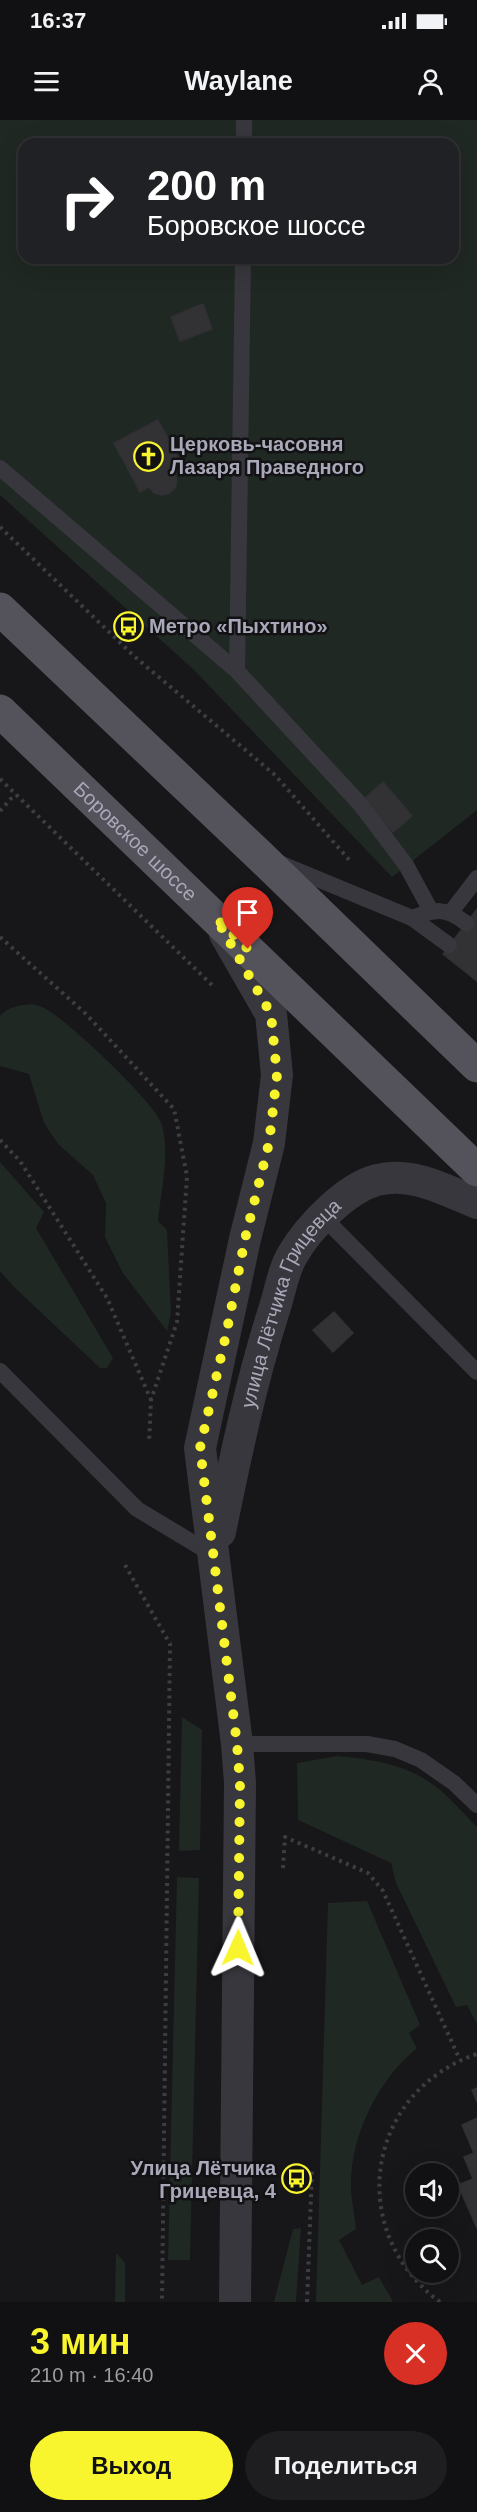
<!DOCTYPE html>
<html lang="ru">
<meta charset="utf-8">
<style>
:root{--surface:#111012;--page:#1e1e20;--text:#f1f3f6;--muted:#9c9d9f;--line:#303032;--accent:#f8f52f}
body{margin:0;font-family:Helvetica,sans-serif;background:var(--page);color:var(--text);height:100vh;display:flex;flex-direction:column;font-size:22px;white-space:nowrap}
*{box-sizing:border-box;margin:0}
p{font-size:20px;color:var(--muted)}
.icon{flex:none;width:33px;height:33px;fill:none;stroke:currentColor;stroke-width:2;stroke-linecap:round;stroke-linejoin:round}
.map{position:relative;height:2182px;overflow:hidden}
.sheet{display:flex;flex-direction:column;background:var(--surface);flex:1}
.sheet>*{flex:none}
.banner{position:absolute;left:18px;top:18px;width:441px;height:126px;border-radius:18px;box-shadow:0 6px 24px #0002,0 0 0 2px var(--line);background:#202124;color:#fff;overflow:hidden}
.fabs{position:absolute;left:405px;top:2043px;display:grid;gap:12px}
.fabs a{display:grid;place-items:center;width:54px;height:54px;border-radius:50%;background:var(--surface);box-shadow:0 6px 24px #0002,0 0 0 2px var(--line);font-size:30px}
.pin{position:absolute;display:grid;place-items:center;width:51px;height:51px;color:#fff;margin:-62px -26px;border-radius:50% 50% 50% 0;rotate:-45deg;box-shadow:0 0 6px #0007}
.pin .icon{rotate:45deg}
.me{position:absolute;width:66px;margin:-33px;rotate:1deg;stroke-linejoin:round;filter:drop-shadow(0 0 4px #0008)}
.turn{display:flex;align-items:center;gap:21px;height:126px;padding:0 30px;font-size:27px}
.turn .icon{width:78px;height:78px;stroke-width:2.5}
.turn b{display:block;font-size:42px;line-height:51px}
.round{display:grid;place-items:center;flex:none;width:63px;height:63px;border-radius:32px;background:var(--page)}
.summary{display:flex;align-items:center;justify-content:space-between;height:102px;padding:0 30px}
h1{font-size:36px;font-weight:700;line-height:45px;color:var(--accent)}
.cta{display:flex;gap:12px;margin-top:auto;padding:12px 30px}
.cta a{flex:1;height:69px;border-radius:36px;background:var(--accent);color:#111;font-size:24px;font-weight:700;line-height:69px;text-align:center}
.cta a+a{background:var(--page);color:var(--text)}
.status{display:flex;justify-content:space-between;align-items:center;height:42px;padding:0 30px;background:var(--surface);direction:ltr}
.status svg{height:16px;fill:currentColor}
header{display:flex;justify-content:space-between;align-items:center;height:78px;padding:0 30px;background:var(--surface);font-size:27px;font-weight:700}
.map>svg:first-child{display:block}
</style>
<div class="status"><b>16:37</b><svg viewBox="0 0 49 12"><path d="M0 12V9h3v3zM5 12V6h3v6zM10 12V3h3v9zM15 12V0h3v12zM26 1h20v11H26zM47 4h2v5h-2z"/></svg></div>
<header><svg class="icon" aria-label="menu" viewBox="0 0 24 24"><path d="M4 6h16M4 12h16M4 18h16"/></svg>Waylane<svg class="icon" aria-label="person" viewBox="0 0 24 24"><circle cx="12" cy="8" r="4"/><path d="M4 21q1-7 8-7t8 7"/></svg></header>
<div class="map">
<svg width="477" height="2182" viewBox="0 0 477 2182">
<rect width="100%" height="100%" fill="#171618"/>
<g fill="#202823" fill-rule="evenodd">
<path d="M0 0H477V690L392 757 193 549 0 375ZM24 24H453V138H24Z"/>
<path d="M33 884C37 886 42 886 46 889 68 901 156 983 162 1005 170 1036 161 1071 158 1101L167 1110 171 1193 167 1211 123 1153 105 1117 106 1083 93 1055 58 1024 44 1003 29 954 0 946V896C9 886 20 885 33 884Z"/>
<polygon points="0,1042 44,1092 36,1108 113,1238 107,1248 100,1248 13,1166 0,1151"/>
<polygon points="182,1597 202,1610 200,1730 179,1731"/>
<path d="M338 1636C375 1640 411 1645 440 1670 453 1681 465 1695 477 1707V1904L467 1885 456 1887 396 1763 391 1743 298 1700 297 1643Z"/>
<polygon points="177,1757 199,1758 190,2140 168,2140"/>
<path d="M367 1781 420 1905 409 1913 417 1928C378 1960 350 2016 351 2067 351 2081 355 2095 356 2109L339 2120 362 2165 379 2157 393 2182H316L328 1783Z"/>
<polygon points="301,2108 296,2182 274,2182 293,2109"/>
<polygon points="116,2133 125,2143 125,2182 115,2182"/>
</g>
<g fill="#323134" stroke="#313034" stroke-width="1.5">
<polygon points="203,184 212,209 180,221 171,197"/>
<polygon points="158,300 184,348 175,354 177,361 175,368 169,373 162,375 154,373 149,367 140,372 114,323"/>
<polygon points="383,662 412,696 393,712 364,679"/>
<polygon points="477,789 477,861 443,834"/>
<polygon points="334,1192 353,1213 333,1232 313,1210"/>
<polygon points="477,1968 477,1982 472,1970"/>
<polygon points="477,1998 477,2108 458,2065 473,2059 464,2037 474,2033 462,2005"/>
</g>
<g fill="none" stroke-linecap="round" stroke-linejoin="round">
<g stroke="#3d3d44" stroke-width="4" stroke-dasharray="3 4.5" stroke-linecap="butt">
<polyline points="0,407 135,537 275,655 351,742"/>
<polyline points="0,659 215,868"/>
<polyline points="0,691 15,674"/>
<polyline points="0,817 86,894 174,989 187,1056 177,1202 151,1280 149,1323"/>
<polyline points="0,1020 20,1041 107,1178 151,1280"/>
<polyline points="125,1445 170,1524 162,2182"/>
<polyline points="283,1748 285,1717 368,1753 383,1771 460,1940"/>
<polyline points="307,2182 312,2050"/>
<path d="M440 2182C345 2112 365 1972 477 1934"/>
</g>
<g stroke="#38373d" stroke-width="16">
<polyline points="244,24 244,0"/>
<polyline points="0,348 237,551 360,684 406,745 431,791"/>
<polyline points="237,551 243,138"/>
<path d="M279 743 412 798C436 789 445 787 466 803"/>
<polyline points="451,792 477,758"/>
<polyline points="412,798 449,825"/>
<polyline points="322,1096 477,1252"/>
<polyline points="0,1251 137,1389 215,1436"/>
<polyline points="237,1624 367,1624 395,1629 421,1640 454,1663 477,1685"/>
</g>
<g stroke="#38373d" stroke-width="32">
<polyline points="225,814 271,894 277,955 269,1023 245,1119 200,1328 237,1624 240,1663 235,2182"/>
<path id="s1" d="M220 1412C235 1338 251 1263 274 1190 280 1173 283 1150 293 1134 309 1107 346 1068 377 1060 412 1051 445 1070 477 1083"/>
</g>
<g stroke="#54535c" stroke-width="33">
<polyline points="0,489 259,735 477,946"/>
<path id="s2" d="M0 591 477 1050"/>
</g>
</g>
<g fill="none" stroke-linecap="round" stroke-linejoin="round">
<polyline stroke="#f8f52f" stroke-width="10" stroke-dasharray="0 18" points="238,1828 240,1663 237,1624 200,1328 226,1215 245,1119 269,1023 277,955 271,894 216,798 248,829"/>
</g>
<defs>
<symbol id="church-ring" viewBox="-11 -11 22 22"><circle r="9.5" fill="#121113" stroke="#f8f52f" stroke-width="1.5"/><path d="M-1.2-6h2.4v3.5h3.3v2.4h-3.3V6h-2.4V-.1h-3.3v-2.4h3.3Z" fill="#f8f52f"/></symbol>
<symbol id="bus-ring" viewBox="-11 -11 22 22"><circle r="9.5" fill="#121113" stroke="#f8f52f" stroke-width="1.5"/><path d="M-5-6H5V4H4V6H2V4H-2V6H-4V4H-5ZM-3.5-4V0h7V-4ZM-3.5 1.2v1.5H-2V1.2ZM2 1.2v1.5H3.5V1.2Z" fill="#f8f52f"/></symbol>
</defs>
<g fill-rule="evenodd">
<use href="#church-ring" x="132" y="320" width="33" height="33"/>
<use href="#bus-ring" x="112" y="490" width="33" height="33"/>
<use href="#bus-ring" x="280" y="2042" width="33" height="33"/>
</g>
<g text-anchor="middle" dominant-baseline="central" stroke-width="5" stroke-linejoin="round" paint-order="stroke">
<g font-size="20" font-weight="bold" fill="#a8a8b9" stroke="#121113" text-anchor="start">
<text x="170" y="324">Церковь-часовня<tspan x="170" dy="23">Лазаря Праведного</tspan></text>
<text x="149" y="506">Метро «Пыхтино»</text>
<text x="276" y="2048" text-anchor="end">Улица Лётчика<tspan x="276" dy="23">Грицевца, 4</tspan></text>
</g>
<g font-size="20" fill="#a8a8b9" stroke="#121113">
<text stroke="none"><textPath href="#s2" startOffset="188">Боровское шоссе</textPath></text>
<text stroke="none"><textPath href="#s1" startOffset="242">улица Лётчика Грицевца</textPath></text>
</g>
</g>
</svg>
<div class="fabs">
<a><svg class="icon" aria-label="sound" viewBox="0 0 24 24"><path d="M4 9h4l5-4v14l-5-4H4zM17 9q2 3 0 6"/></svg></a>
<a><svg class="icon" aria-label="search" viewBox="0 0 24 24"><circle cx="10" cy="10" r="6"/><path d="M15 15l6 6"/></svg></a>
</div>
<div class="pin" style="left:248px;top:829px;background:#d93025"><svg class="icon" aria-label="arrive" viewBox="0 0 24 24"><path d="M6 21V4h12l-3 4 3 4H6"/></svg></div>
<svg class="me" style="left:238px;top:1828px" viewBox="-20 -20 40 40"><path d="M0-17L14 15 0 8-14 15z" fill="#f8f52f" stroke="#fff" stroke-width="4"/></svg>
<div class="banner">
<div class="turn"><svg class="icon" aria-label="right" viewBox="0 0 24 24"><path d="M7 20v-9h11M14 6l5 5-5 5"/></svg><div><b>200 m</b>Боровское шоссе</div></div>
</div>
</div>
<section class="sheet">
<div class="summary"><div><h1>3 мин</h1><p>210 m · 16:40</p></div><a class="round" style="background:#d93025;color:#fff"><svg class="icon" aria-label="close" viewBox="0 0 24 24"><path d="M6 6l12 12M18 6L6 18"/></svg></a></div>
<div class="cta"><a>Выход</a><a>Поделиться</a></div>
</section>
